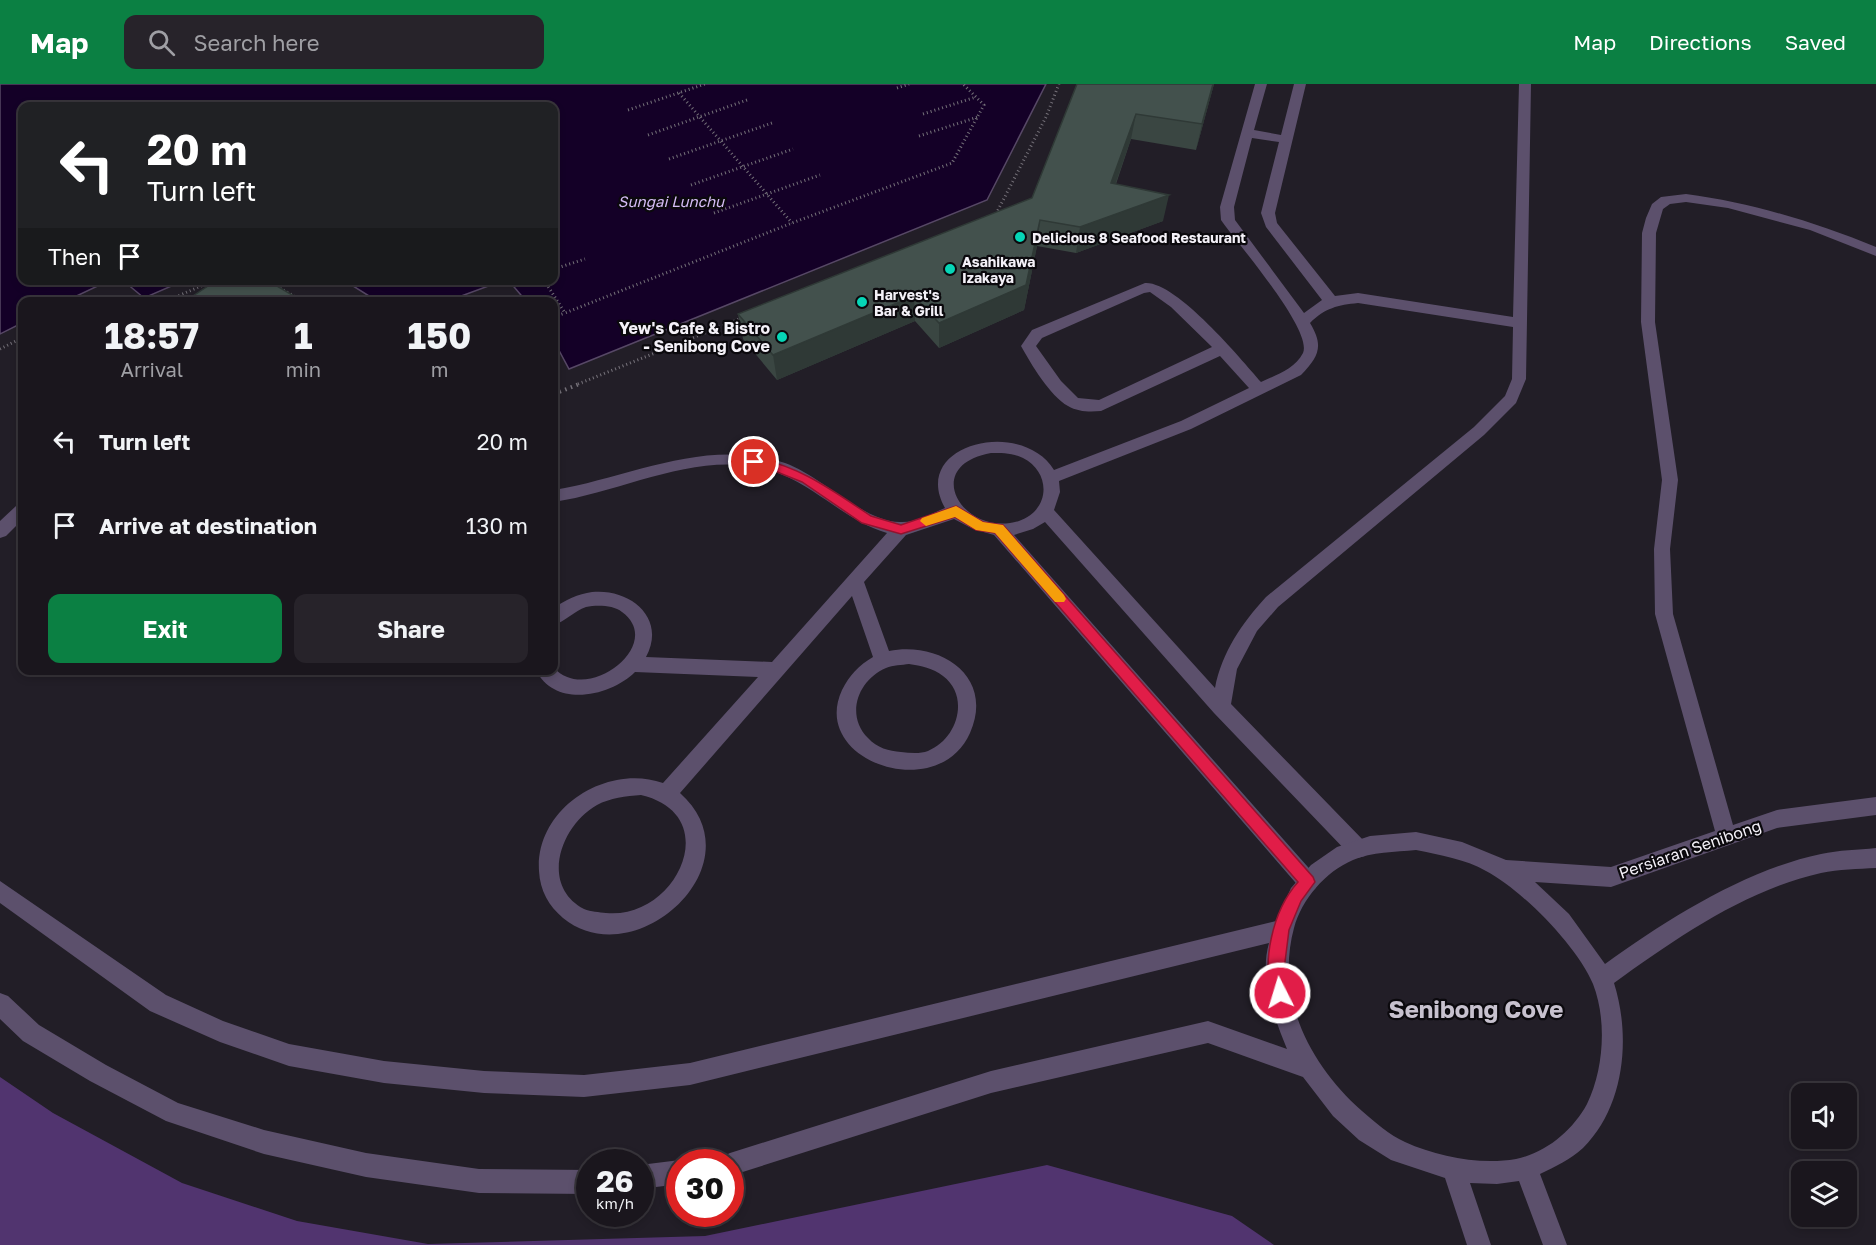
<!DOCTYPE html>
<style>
:root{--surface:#1a161d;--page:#27232a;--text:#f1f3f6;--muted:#9f9fa4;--line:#38353b;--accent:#0b8043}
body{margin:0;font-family:"Golos Text",sans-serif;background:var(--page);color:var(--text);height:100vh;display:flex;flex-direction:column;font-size:22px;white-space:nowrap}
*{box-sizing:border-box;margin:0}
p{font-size:20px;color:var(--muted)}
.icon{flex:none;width:33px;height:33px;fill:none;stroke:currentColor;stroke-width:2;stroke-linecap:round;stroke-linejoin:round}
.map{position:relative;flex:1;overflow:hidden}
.panel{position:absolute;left:18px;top:213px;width:540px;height:378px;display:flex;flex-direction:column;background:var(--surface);border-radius:12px;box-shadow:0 3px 9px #0003,0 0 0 2px var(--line)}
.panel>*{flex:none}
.banner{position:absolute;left:18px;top:18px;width:540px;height:183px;border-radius:12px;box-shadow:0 3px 9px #0003,0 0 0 2px var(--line);background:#202124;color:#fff;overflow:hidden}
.controls{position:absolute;left:1791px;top:999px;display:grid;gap:12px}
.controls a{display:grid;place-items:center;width:66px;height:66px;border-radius:12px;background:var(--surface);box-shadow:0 3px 9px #0003,0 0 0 2px var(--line);font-size:30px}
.speed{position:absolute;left:576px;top:1065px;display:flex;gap:12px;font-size:30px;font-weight:700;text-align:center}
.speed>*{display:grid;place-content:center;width:78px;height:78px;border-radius:50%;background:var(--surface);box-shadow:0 3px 9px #0003,0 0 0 2px var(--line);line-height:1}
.speed small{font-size:15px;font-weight:400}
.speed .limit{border:9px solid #d22;background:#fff;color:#111}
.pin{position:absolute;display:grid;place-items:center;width:51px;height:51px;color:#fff;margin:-26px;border:3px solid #fff;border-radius:50%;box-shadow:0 2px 6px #0007}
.me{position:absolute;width:66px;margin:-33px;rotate:355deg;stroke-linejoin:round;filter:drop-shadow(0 0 4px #0008)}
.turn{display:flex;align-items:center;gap:21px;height:126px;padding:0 30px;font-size:27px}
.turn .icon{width:78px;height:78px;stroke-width:2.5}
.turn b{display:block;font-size:42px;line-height:51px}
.then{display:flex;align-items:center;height:57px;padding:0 30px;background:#0003;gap:12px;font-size:22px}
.eta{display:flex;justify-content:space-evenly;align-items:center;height:102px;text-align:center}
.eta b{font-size:36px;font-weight:700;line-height:42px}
.action{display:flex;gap:12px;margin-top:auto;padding:12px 30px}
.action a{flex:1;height:69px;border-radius:12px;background:var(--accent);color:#fff;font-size:24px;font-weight:700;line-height:69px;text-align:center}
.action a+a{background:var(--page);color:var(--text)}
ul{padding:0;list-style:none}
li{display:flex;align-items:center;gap:18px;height:84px;padding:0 30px}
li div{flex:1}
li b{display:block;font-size:22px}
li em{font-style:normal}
header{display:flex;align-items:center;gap:36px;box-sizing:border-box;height:84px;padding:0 30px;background:var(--accent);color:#fff}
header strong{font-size:28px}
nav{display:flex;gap:33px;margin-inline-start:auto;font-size:21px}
.search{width:420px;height:54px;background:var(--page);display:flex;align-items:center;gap:15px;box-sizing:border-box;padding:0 21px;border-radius:12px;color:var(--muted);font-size:22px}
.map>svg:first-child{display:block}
</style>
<header>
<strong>Map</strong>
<div class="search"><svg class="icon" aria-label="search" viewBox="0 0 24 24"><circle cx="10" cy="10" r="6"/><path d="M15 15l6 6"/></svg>Search here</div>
<nav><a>Map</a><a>Directions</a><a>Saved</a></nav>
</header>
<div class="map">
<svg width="1876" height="1161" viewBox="0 0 1876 1161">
<rect width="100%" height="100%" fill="#221e27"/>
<polygon fill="#51346f" points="0,993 53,1029 182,1099 297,1137 428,1160 705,1152 1047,1081 1232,1132 1274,1161 0,1161"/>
<g fill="#140027" stroke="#574866" stroke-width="1.5">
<polygon points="0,0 1046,0 987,116 569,285 554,257 554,218 526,217 509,197 554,196 554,22 22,22 22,196 183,197 144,214 126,199 106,198 66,217 22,218 22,239 0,250"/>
<polygon points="345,197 502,197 445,218 377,217"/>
</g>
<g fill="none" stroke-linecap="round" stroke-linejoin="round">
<g stroke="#757179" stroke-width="3" stroke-dasharray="1 3" stroke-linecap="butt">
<polyline points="897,4 909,0"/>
<polyline points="679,9 792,139"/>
<polyline points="628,26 705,0"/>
<polyline points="923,30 976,13"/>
<polyline points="648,51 747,16"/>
<polyline points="919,52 978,33"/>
<polyline points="669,75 772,39"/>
<polyline points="691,101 793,65"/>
<polyline points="714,129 820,91"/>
<polyline points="996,130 1046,33 1059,0"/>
<polyline points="554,146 559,144"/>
<polyline points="554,185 585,175"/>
<polyline points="544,196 565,229 792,139 952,79 984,21 963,0"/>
<polyline points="280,204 304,218"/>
<polyline points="164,218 215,196"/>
<polyline points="470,218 478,215 480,218"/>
<polyline points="554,233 565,229"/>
<polyline points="0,265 22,254"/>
<polyline points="578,300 742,234"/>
</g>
<polyline stroke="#757179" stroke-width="4" stroke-dasharray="1.5 4.5" stroke-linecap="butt" points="554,310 582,299"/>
<g fill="#5c506c" fill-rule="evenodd">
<path d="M1255 0H1267L1254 46 1281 51 1294 0H1306L1275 129 1277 139 1335 212 1358 209 1513 233 1519 0H1531L1526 295 1516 319 1484 351 1278 523 1257 547 1237 585 1231 620 1365 758 1368 765 1365 772 1358 774 1351 772 1214 629 1045 438 1033 445 1014 451 1315 791 1318 798 1315 805 1308 808 1301 805 994 451 973 445 954 435 906 451 864 498 889 567C940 557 995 592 970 649 938 721 809 677 842 606 849 592 859 581 873 573L852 512 680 709C760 780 635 893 563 834 549 822 540 807 539 787 535 724 607 679 663 699L758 593 635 588C611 612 555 625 536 586H554V584C588 621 666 560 622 528 613 521 597 521 586 523 574 527 566 537 554 541V524C565 516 578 510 592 508 630 504 667 534 646 573L772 578 887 449C848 438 821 407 783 391 707 360 629 407 554 418V406C631 393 705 353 785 379 822 392 866 440 902 438 917 438 931 430 945 424 909 360 1022 333 1054 386L1181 337 1249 304 1220 272 1101 327C1090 328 1078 328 1068 322 1050 312 1031 280 1021 262L1032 246 1145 199C1176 197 1240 274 1261 298 1276 291 1295 285 1303 269 1313 246 1237 159 1221 136L1220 123ZM1252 54 1279 58 1261 129 1266 143 1322 216 1304 229 1235 136 1234 123ZM1150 208 1171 223 1212 263 1099 316 1078 314 1061 297 1036 262 1042 254 1144 209ZM1358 219 1513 243 1512 295 1505 312 1474 343 1266 513C1242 539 1222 568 1215 604L1054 426 1060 408 1059 397 1191 345 1301 291C1319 272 1324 262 1310 239 1325 224 1338 221 1358 219ZM991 369C1002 369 1013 369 1023 374 1051 388 1051 426 1019 437 964 454 919 382 991 369ZM909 580C921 582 933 584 943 592 970 612 958 655 928 667 920 670 910 669 901 668 889 667 877 664 868 654 845 631 858 596 886 584 893 581 902 581 909 580ZM641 711C726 731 676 836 606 829 599 828 591 828 584 825 539 801 561 741 597 721 610 714 626 712 641 711Z"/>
<polygon points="22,421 22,436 6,452 0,454 0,437 16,422"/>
</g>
<g fill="#5c506c" fill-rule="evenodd">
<path d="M1686 110C1753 119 1814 138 1876 163V172L1810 146 1728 124 1686 118 1670 120 1663 125 1656 149 1655 238 1678 396 1670 465 1673 530 1733 741 1777 726 1876 713V731L1777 744 1611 803 1535 798 1569 830 1605 880C1668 835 1745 786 1821 770 1839 766 1858 766 1876 764V784C1858 785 1839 785 1821 789 1745 806 1675 855 1614 899 1631 953 1625 1022 1583 1064 1571 1075 1555 1083 1540 1090L1567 1161H1543L1519 1097 1497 1100 1470 1099 1491 1161H1467L1445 1094 1391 1076 1359 1056 1333 1032 1303 993 1208 959 991 1009 730 1092V1078H719L722 1073 730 1069 991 987 1208 937 1287 965C1274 933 1259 894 1269 859L690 1001 584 1013 484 1009 384 999 289 982 220 958 150 927 0 819V797L166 911 223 937 289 960 384 977 484 987 584 991 690 979 1276 837 1291 804 1311 781 1337 763 1370 752 1416 748 1462 758 1506 776 1611 783 1715 747 1655 530 1654 465 1662 396 1641 238 1642 149 1646 134 1652 120 1661 113ZM1416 766C1440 771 1465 775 1486 787 1522 806 1577 862 1593 900 1607 936 1604 985 1587 1020 1573 1046 1546 1069 1516 1075 1480 1081 1438 1073 1405 1058 1389 1051 1375 1038 1362 1027 1310 981 1275 914 1294 844 1302 815 1325 788 1353 776 1372 768 1395 768 1416 766Z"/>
<polygon points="0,909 8,912 39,941 106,981 178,1019 264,1046 366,1069 479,1085 590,1086 590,1110 479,1109 366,1093 264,1070 166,1037 90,997 23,957 0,935"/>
<polygon points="680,1076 685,1078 680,1078 680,1100 640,1105 640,1081"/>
</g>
</g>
<polygon fill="#3a4642" points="1077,0 1214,0 1196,66 1131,55 1116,100 1163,137 1076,169 1037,162 1024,226 939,264 915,237 777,296 743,255 738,230 1032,114"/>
<g fill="#2f3936">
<polygon points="1213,0 1214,0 1196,66 1202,40"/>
<polygon points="1136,30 1131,55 1107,124 1111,99"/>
<polygon points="1169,111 1163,137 1076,169 1080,143"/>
<polygon points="1040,136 1037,162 1024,226 939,264 939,239"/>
<polygon points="914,212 915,237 777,296 773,271"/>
</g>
<g fill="#43514d" stroke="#2f3936" stroke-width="1.5">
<polygon points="1077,0 1213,0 1202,40 1136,30 1111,99 1169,111 1080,143 1040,136 1026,201 939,239 914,212 773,271 738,230 1032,114"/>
<polygon points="217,196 267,196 304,218 184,218"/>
</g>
<path fill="#e11d48" stroke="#92132f" stroke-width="1.5" d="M754 374C799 381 833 407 871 432L901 441 956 422 983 438 1003 441 1313 793 1315 798 1301 817 1289 846 1284 886 1288 909 1286 914 1280 917 1274 914C1260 880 1273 826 1298 798L995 449 976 446 955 433 901 450 862 439 802 398 772 386 750 382V375Z"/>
<polygon fill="#f59e0b" points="956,422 983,438 1003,441 1064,511 1066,515 1064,518 1055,518 995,449 976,446 955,433 926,442 920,437 922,434"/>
<g fill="#06d5b6" stroke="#0b090d" stroke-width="2">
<circle cx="1020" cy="153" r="6"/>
<circle cx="950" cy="185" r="6"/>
<circle cx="862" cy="218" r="6"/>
<circle cx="782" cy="253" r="6"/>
</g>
<g text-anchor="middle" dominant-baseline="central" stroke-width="4.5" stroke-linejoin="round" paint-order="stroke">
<g font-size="14" font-weight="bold" fill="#f4f1f8" stroke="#0b090d" text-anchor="start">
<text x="1032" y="153">Delicious 8 Seafood Restaurant</text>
<text x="962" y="177">Asahikawa<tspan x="962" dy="16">Izakaya</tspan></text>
<text x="874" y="210">Harvest's<tspan x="874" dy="16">Bar &amp; Grill</tspan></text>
</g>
<g font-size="15" font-style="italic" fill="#d6bdf6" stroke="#0b090d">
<text x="671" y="117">Sungai Lunchu</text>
</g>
<g font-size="16" font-weight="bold" fill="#f4f1f8" stroke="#0b090d" text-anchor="end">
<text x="770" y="244">Yew's Cafe &amp; Bistro<tspan x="770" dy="18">- Senibong Cove</tspan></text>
</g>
<g font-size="16" fill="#f4f1f8" stroke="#0b090d">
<text transform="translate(1690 765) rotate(-19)">Persiaran Senibong</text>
</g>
<g font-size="24" font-weight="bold" fill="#c7c1ce" stroke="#0b090d">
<text x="1476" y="924">Senibong Cove</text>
</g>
</g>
</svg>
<div class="controls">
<a><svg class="icon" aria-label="sound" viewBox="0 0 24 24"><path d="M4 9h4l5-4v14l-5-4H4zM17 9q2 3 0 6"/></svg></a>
<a><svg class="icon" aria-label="layers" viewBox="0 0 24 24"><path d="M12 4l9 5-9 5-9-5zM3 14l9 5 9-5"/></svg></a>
</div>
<div class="speed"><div>26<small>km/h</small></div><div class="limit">30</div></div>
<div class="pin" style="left:754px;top:378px;background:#d93025"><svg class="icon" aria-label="arrive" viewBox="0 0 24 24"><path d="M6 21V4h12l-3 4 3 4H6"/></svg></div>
<svg class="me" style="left:1280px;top:909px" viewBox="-20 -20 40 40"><circle r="17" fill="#e11d48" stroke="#fff" stroke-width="3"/><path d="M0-11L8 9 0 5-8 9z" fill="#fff"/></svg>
<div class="banner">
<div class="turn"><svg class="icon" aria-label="left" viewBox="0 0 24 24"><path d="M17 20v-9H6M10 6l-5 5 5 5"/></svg><div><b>20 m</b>Turn left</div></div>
<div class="then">Then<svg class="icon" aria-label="arrive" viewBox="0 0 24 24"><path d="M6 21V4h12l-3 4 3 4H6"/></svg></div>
</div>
<section class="panel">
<div class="eta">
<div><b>18:57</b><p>Arrival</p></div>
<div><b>1</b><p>min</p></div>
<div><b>150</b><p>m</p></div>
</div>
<ul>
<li><svg class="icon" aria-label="left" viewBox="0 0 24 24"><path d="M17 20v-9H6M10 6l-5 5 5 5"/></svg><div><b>Turn left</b></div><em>20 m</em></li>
<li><svg class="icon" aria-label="arrive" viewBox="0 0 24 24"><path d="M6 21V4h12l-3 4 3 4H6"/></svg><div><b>Arrive at destination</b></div><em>130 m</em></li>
</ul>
<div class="action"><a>Exit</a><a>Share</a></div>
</section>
</div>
